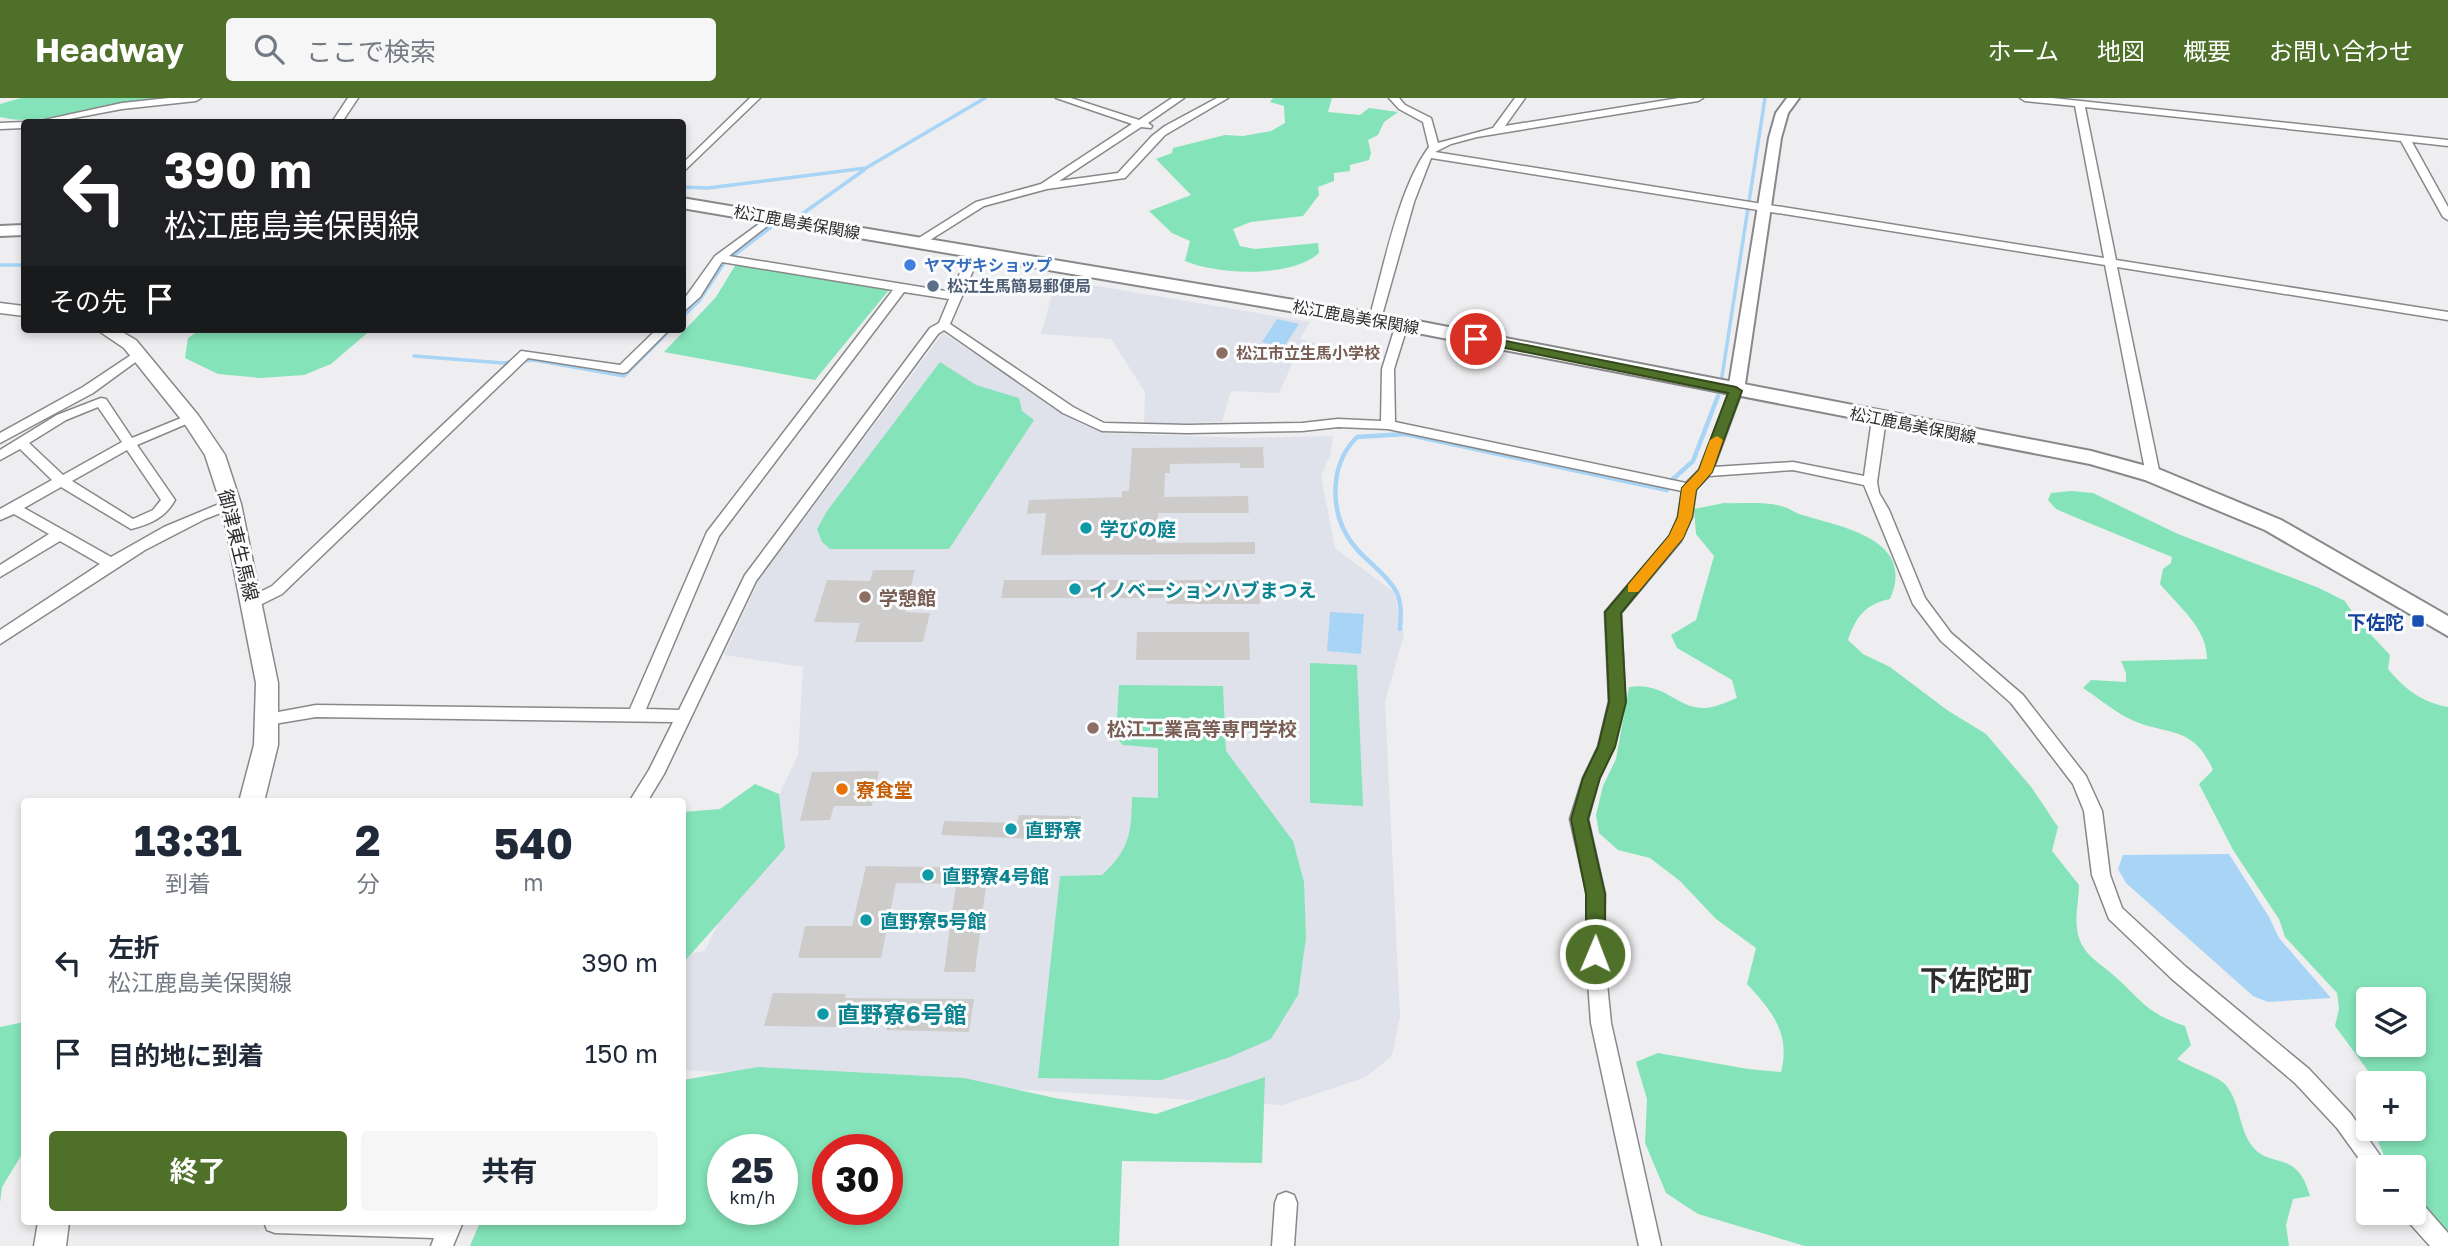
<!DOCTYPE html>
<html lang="ja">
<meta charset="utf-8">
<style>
:root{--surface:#fff;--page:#f6f6f7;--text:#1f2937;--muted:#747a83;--accent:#4e7029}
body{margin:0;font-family:"Golos Text","Noto Sans JP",sans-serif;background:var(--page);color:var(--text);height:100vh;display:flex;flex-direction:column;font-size:26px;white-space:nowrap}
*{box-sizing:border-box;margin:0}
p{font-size:23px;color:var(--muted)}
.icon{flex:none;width:38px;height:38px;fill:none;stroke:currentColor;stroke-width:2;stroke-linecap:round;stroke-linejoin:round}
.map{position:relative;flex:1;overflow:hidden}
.panel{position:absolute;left:21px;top:700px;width:665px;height:427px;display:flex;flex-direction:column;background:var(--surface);border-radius:7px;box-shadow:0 4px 10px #0003}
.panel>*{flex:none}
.guide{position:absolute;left:21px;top:21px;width:665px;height:214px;border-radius:7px;box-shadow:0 4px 10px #0003;background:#202124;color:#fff;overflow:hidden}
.fabs{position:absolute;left:2356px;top:889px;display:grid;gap:14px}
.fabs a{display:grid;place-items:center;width:70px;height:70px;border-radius:7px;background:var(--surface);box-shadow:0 4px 10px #0003;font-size:35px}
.speed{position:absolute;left:707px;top:1036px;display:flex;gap:14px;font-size:35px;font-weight:700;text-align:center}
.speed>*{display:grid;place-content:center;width:91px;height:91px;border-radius:50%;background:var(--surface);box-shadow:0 4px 10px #0003;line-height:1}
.speed small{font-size:18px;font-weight:400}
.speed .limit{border:10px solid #d22;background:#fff;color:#111}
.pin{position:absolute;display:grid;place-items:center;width:60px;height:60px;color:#fff;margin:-30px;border:4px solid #fff;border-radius:50%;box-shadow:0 2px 7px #0007}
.me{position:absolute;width:77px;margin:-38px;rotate:1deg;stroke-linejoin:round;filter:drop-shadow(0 0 5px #0008)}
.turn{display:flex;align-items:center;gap:24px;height:147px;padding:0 28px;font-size:32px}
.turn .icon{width:91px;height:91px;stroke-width:2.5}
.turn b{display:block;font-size:49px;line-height:60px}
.then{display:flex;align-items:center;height:66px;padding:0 28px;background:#0003;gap:14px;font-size:26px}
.eta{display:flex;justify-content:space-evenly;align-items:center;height:119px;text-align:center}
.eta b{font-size:42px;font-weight:700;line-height:49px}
.cta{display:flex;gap:14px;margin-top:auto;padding:14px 28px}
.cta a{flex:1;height:80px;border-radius:7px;background:var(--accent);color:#fff;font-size:28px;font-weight:700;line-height:80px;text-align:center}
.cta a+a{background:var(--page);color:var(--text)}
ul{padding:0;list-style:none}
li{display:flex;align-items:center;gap:21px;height:91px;padding:0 28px}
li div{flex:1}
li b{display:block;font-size:26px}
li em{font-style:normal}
header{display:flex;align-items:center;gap:42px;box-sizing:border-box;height:98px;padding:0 35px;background:var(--accent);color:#fff}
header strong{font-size:33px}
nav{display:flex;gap:38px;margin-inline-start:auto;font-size:24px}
.search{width:490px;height:63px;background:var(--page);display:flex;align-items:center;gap:18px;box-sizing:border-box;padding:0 24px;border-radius:7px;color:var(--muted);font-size:26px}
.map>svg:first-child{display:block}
</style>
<header>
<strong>Headway</strong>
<div class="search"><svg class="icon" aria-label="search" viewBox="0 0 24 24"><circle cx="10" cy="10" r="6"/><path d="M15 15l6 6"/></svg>ここで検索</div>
<nav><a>ホーム</a><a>地図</a><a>概要</a><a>お問い合わせ</a></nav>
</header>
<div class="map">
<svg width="2448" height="1148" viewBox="0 0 2448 1148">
<rect width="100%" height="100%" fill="#eeeef0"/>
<g fill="#e0e2eb">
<polygon points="1056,181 1310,224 1300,241 1327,248 1320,262 1293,264 1279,295 1231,293 1222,324 1144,326 1145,294 1111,241 1041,236"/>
<polygon points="943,235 1081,326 1106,335 1244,340 1333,338 1330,358 1321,378 1335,450 1394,494 1404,537 1385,603 1400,918 1392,958 1366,979 1282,1007 683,972 682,856 705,853 798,657 803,569 724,557 760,480"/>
</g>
<g fill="#84e3b8" fill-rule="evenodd">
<path d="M21 0H184C153 2 122 6 92 11 60 16 32 27 0 19V6Z"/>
<path d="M1273 0H1332L1328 14 1360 17 1369 10 1398 14 1384 24 1378 37 1368 42 1371 55 1369 62 1350 67V73L1334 75V83L1318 89 1319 97 1303 118 1251 124 1233 131 1240 148 1255 151 1318 145 1319 155C1292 180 1218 177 1185 163L1190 143 1172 135 1149 113 1191 97 1156 61 1172 55 1173 50 1225 37 1243 38 1271 33 1285 25 1284 8 1270 4Z"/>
<polygon points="736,166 889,192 815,282 664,254 716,199"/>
<polygon points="201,231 372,231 331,266 304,277 260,280 218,276 185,260 188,240"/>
<polygon points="940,264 976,287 1019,300 1022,313 1034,322 949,451 830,451 822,444 817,431 827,413"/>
<path d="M2071 393 2093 395 2178 436 2319 490 2345 503 2358 523 2390 557 2388 571C2405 591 2421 604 2448 609V1137C2423 1115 2413 1102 2413 1069H2389L2378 1044 2401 1036 2397 1031H2413V985H2377L2335 928 2339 911 2337 895 2285 839 2279 821 2233 752 2199 686 2213 672C2192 623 2163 640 2124 618 2110 610 2097 599 2083 590L2091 582 2126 584V575L2121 563 2207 561C2207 530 2179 509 2160 486L2163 471 2171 465 2172 459 2072 418 2056 411 2048 402 2051 395ZM2368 901H2413V947H2368Z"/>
<path d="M1724 405C1743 406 1766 403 1784 409 1789 410 1794 414 1799 416 1840 429 1917 440 1890 501 1866 506 1856 518 1848 542L1863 556 1890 569 1947 612 1986 636 2032 690 2058 729 2052 753 2079 787C2079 801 2075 817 2077 830 2079 857 2103 866 2120 883 2145 907 2150 916 2185 928L2191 947 2177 961C2188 968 2217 978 2225 986 2241 1004 2238 1031 2253 1049 2271 1071 2297 1051 2310 1098L2293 1101 2286 1127 2289 1148H1805L1698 1116 1666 1095 1645 1045 1647 1001 1636 964 1658 955 1748 971 1781 974C1791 936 1772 913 1747 886L1756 850 1716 821 1680 783 1650 760 1618 752 1599 735 1596 717 1603 688 1616 661 1629 589C1666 584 1675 610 1704 610 1714 610 1727 604 1737 600L1732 582 1677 550 1671 537 1696 522 1714 458 1696 436 1694 411Z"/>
<polygon points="1310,565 1357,567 1363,708 1310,705"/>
<path d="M1119 587 1223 588 1226 653 1293 743 1304 784 1306 840 1298 897 1271 941 1230 959 1161 982 1038 980 1060 778 1102 777C1130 751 1131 736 1132 699L1158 700V650L1123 647 1116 639Z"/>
<polygon points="755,686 779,696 785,750 683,865 683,714 720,711"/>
<polygon points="24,924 24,1053 2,1089 0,1105 0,929"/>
<path d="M758 969 964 980 1055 1000 1156 1016 1265 979 1262 1065 1122 1063 1119 1148H470L480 1124H682L683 982ZM723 1052H782V1111H723ZM828 1052H887V1111H828Z"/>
</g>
<g fill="#a8d4f6">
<polygon points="1277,221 1299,226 1284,249 1262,244"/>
<polygon points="1330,514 1364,516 1361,556 1327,553"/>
<polygon points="2229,756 2269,819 2279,840 2331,900 2268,904 2253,898 2126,785 2118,771 2123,757"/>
</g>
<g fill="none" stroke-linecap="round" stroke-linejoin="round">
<g stroke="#a8d4f6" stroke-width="3.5">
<polyline points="682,89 708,90 866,70 985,0"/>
<polyline points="802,116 864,72"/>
<polyline points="0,167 24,167"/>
<polyline points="682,219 699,203 724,165 771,129"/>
<polyline points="414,258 503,265 534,262 624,278 671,231"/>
<polyline points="1721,285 1765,0"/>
</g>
<path stroke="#a8d4f6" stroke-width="4.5" d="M1400 531C1401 518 1402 505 1396 493 1386 475 1368 465 1355 449 1329 418 1328 368 1357 339L1405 336 1667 392 1672 382 1693 363 1718 298"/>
</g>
<g fill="#cecccb">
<polygon points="1263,349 1264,370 1240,370 1240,365 1170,366 1170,375 1165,375 1164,399 1248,398 1249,415 1158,415 1156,445 1255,444 1255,456 1041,457 1046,415 1027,416 1029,402 1122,399 1122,393 1129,393 1132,350"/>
<polygon points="873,472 915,472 905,514 930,515 923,544 855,544 860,525 814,524 827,482 870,483"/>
<polygon points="1004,482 1259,482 1260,506 1167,506 1167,500 1001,500"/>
<polygon points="1137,534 1249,534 1250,562 1136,562"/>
<polygon points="879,673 872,708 834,708 830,722 800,723 812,674"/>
<polygon points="1019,717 1081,718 1078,743 941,737 944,723 1017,725"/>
<polygon points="866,768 994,770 991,787 986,787 975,874 944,874 956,786 896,785 881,860 798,860 805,828 852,828"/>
<polygon points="773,895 846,896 845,900 974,901 969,934 886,932 888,924 841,924 839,929 764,928"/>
</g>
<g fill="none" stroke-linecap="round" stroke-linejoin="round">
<defs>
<g id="minor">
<polygon points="169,0 201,0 196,3 122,11 53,24 35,24 122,5"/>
<polygon points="348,0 358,0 342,24 332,24"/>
<polygon points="750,0 760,0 682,75 682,66"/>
<polygon points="1056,0 1071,0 1139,22 1172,0 1184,0 1148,25 1152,28 1151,30 1141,29 1059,83 1118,75 1152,38 1165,28 1217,0 1228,0 1165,37 1125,80 1047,91 984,108 922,147 914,147 914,143 976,104 1041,86 1132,26"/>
<path d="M1389 0H1399L1405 7 1431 20 1438 45 1493 30 1515 0H1525L1505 28 1679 0H1703L1698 3 1477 39 1451 46 1435 54 2104 160 2075 8 2025 3 2020 0H2052L2448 42V48L2412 44 2448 109V122L2443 119 2401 43 2085 9 2116 162 2448 214V222L2117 169 2160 377 2153 381 2146 377 2105 167 1431 60 1414 104 1381 221 1375 225 1369 221C1384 169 1398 91 1429 49L1423 24 1399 11Z"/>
<polygon points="24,24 24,30 0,31 0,25"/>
<path d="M771 117 775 118V122L729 158 952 194 969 154 979 152 981 154 950 226 1073 309 1104 325 1187 327 1302 325 1338 321 1381 323 1382 271 1396 226 1402 222 1408 226 1394 271 1395 324 1686 385 1699 372 1731 290 1736 289 1742 293 1714 369 1793 364 1864 378 1872 321 1874 318H1884L1886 321 1877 384 1879 395 1889 412 1925 500 1951 535 2023 597 2086 678 2102 713 2110 777 2122 810 2186 869 2309 971 2351 1016 2388 1069H2368V1073L2337 1030 2295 985 2172 881 2109 821 2092 777 2084 713 2073 686 2011 605 1941 543 1913 506 1864 387 1793 372 1709 378 1696 391 1692 419 1681 443 1621 515 1625 603 1614 649 1599 680 1588 721 1605 796 1604 856 1611 925 1661 1148H1639L1591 925 1586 856 1587 796 1570 721 1583 680 1598 649 1609 603 1605 514 1670 438 1678 419 1682 393 1388 331 1338 329 1302 333 1187 335 1102 333 1063 315 944 232 938 236 756 483 664 676 647 704H629L649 672 673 624 316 619 268 627 262 625 260 621 262 617 316 607 630 611 707 434 893 192 722 164 700 199 682 215V204L715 158ZM904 194 949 201 939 225 930 230 745 477 679 612 646 611 719 438Z"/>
<polygon points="657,231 670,231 627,274 623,275 528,260 282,496 258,508 248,508 245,504 248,500 272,488 521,253 620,267"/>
<polygon points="137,253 141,254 141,260 93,295 0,345 0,335 83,289"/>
<path d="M101 300 106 301 132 340 186 318H196L198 321 137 347 175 402C165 420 150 426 131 431L61 389 24 410 111 459 164 429 231 401 238 406 236 409 205 421 145 452 0 546V532L100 466 60 443 0 479V467L49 436 14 416 0 422V411L52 382 20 351 0 362V352L57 317ZM98 309 122 344 63 377 29 345 66 322ZM127 352 161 402 153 412 133 421 72 383Z"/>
<polygon points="1286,1094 1294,1097 1297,1105 1294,1148 1272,1148 1275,1105 1278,1097"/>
<polygon points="2413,1101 2421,1104 2448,1135 2448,1148 2430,1148 2405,1120 2403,1115 2413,1115"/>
<polygon points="264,1124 463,1124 453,1148 431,1148 434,1140 275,1135 267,1132"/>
</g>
<polygon id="tertiary" points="1787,0 1799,0 1788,15 1781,40 1744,293 1736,298 1728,293 1769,40 1776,15"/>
<g id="secondary">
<polygon points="0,205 24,208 24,218 0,215"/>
<polygon points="96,231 117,231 136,242 198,317 225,357 241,406 278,585 278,647 264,704 239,704 254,647 256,585 221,406 205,357 184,325 124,250"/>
<polygon points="38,1124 69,1124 66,1148 34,1148"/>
</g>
<g id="primary">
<polygon points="682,100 1402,220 2091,353 2161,372 2281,422 2448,518 2448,538 2265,432 2145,382 2090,366 1402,232 682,110"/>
<polygon points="24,127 24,137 0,138 0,128"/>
</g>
</defs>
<use href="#minor" stroke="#88888a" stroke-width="3"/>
<use href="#tertiary" stroke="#88888a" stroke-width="4"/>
<use href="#secondary" stroke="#88888a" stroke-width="3"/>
<use href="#primary" stroke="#88888a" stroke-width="4"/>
<use href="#minor" fill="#fff" fill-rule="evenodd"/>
<use href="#tertiary" fill="#fff" fill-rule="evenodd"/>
<use href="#secondary" fill="#fff" fill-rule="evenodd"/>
<use href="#primary" fill="#fff" fill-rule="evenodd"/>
</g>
<polygon fill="#4e7029" stroke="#33491b" stroke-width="2" points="1476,237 1736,289 1742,293 1712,374 1696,392 1692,419 1683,440 1621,515 1626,604 1615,649 1600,680 1588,721 1605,796 1605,856 1602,862 1595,864 1588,862 1586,856 1586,796 1571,721 1583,680 1598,649 1609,604 1605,514 1669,438 1678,419 1682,390 1699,372 1728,295 1471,243 1469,241"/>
<polygon fill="#f59e0b" points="1717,338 1723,342 1712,374 1696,392 1692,419 1683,440 1638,494 1628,494 1628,487 1669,438 1678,419 1682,390 1699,372 1710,342"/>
<circle fill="#3f7fe0" stroke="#fbfcfd" stroke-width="2.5" cx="910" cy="167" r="7"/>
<circle fill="#5c6f8a" stroke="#fbfcfd" stroke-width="2.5" cx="933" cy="188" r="7"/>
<g fill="#8d6e63" stroke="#fbfcfd" stroke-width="2.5">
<circle cx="1222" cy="255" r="7"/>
<circle cx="865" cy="499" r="7"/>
<circle cx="1093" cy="630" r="7"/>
</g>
<g fill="#0f9aa8" stroke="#fbfcfd" stroke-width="2.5">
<circle cx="1086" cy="430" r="7"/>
<circle cx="1075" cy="491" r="7"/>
<circle cx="1011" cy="731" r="7"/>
<circle cx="928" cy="777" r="7"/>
<circle cx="866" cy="822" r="7"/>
<circle cx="823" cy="916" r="7"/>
</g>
<rect fill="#1a4fb4" stroke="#fbfcfd" stroke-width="2.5" x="2411" y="516" width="14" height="14" rx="3.5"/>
<circle fill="#e8710a" stroke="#fbfcfd" stroke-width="2.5" cx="842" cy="691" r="7"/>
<g text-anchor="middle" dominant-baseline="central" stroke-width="6" stroke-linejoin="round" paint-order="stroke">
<g font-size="16" fill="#2b2b2c" stroke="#fbfcfd">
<text transform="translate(797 124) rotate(10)">松江鹿島美保関線</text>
<text transform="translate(1356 219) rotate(10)">松江鹿島美保関線</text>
<text transform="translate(1913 327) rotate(11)">松江鹿島美保関線</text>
</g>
<g font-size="16" font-weight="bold" fill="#366cbe" stroke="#fbfcfd" text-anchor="start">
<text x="924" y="167">ヤマザキショップ</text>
</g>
<g font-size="16" font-weight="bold" fill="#4e5e75" stroke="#fbfcfd" text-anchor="start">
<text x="947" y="188">松江生馬簡易郵便局</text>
</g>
<g font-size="16" font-weight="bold" fill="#785e54" stroke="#fbfcfd" text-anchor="start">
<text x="1236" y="255">松江市立生馬小学校</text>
</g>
<g font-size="19" font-weight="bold" fill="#0d838f" stroke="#fbfcfd" text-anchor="start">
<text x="1100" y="430">学びの庭</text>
<text x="1089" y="491">イノベーションハブまつえ</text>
<text x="1025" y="731">直野寮</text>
<text x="942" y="777">直野寮4号館</text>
<text x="880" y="822">直野寮5号館</text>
</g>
<g font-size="19" fill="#2b2b2c" stroke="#fbfcfd">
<text transform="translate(239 447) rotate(76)">御津東生馬線</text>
</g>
<g font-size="19" font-weight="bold" fill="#785e54" stroke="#fbfcfd" text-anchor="start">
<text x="879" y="499">学憩館</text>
<text x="1107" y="630">松江工業高等専門学校</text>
</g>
<g font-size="19" font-weight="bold" fill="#164399" stroke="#fbfcfd" text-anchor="end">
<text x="2404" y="523">下佐陀</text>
</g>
<g font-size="19" font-weight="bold" fill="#c56008" stroke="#fbfcfd" text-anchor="start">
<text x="856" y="691">寮食堂</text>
</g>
<g font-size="23" font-weight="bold" fill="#0d838f" stroke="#fbfcfd" text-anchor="start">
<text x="837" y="916">直野寮6号館</text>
</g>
<g font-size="28" font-weight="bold" fill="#2d2d2e" stroke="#fbfcfd">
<text x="1976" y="881">下佐陀町</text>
</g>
</g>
</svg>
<div class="fabs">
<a><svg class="icon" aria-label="layers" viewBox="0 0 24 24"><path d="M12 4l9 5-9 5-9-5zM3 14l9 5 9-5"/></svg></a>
<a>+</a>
<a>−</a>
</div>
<div class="speed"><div>25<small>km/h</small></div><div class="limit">30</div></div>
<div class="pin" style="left:1476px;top:241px;background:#d93025"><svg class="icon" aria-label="arrive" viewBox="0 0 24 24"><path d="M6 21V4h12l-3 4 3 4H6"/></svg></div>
<svg class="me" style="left:1595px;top:856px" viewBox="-20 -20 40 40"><circle r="17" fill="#4e7029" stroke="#fff" stroke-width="3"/><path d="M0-11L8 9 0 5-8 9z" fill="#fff"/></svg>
<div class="guide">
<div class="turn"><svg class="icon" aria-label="left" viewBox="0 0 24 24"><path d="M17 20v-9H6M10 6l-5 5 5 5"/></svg><div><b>390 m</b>松江鹿島美保関線</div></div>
<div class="then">その先<svg class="icon" aria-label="arrive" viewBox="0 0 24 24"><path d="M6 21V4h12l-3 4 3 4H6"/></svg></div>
</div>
<section class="panel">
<div class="eta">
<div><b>13:31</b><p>到着</p></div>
<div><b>2</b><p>分</p></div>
<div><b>540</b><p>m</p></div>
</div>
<ul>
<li><svg class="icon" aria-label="left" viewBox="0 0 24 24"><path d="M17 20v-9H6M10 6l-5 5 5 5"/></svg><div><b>左折</b><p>松江鹿島美保関線</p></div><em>390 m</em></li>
<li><svg class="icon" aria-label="arrive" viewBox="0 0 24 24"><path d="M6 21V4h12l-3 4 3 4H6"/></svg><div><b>目的地に到着</b></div><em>150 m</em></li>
</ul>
<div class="cta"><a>終了</a><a>共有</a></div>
</section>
</div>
